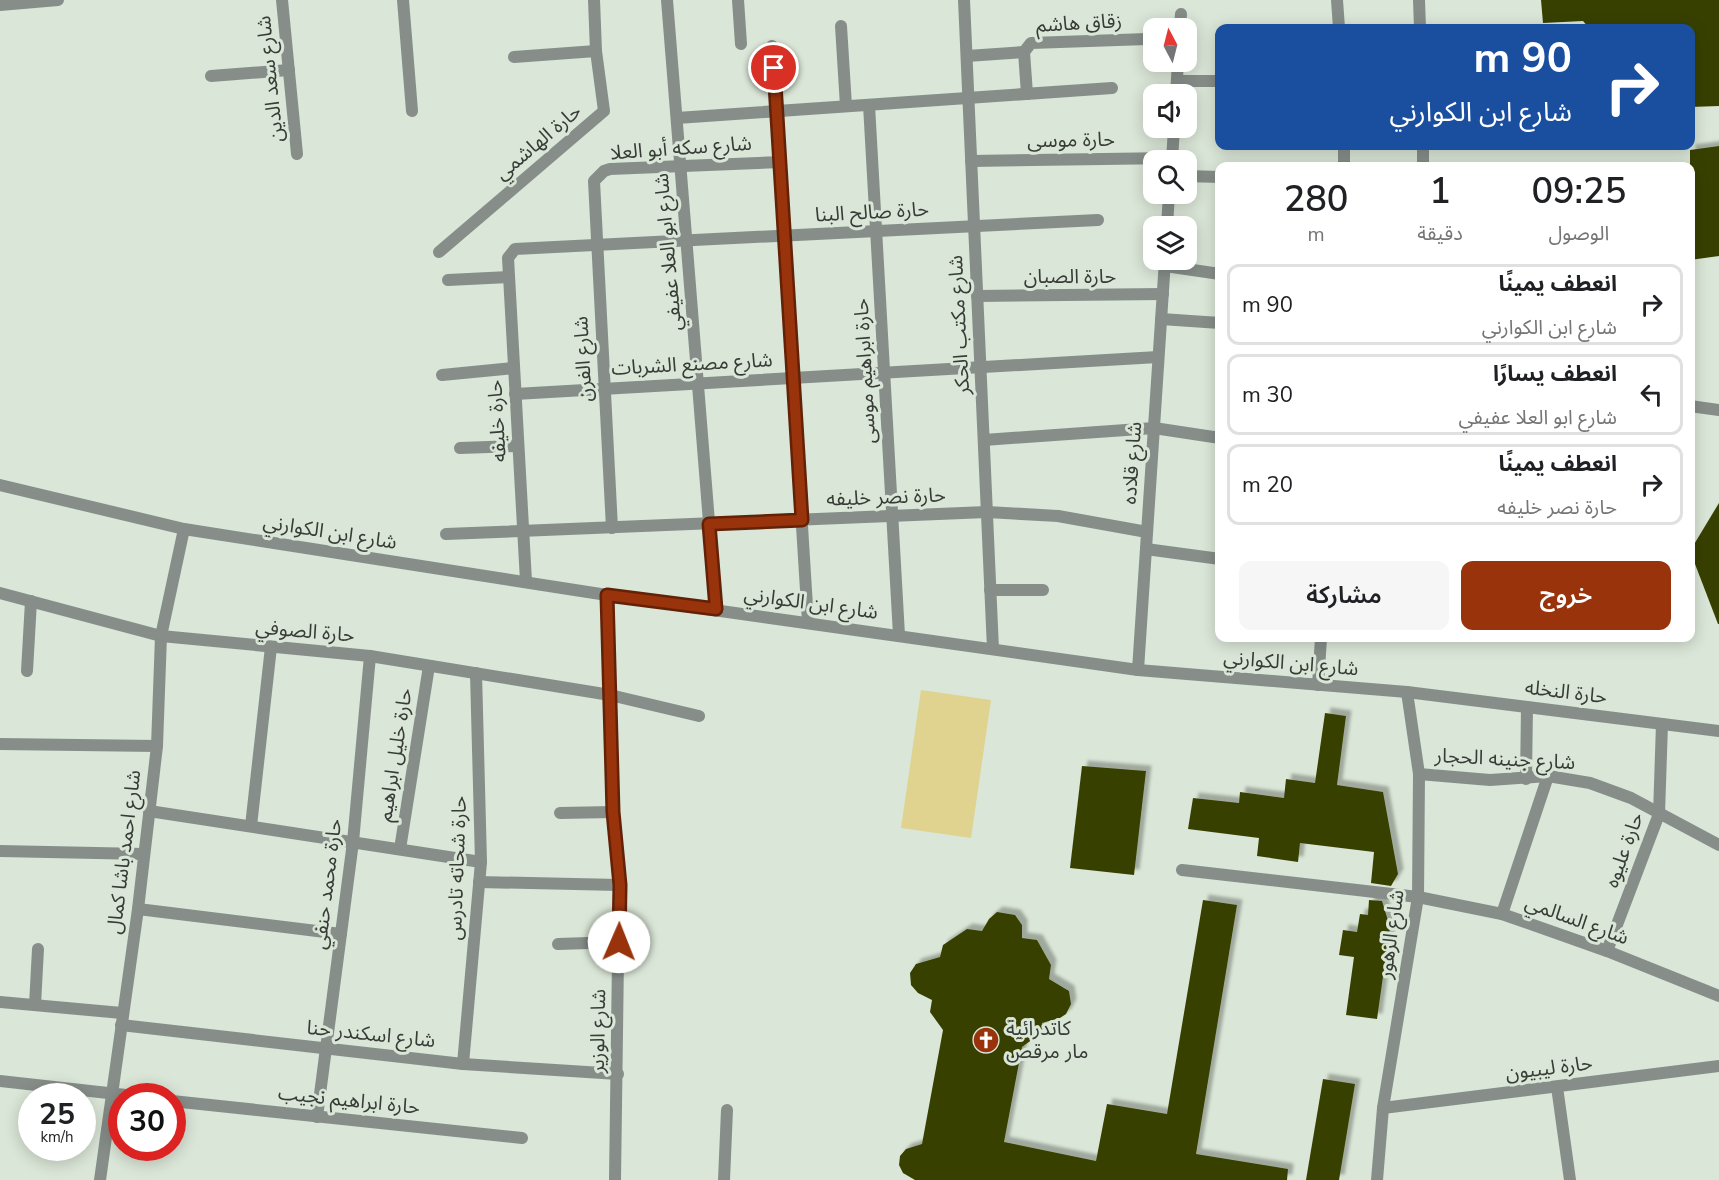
<!DOCTYPE html>
<html lang="ar">
<meta charset="utf-8">
<style>
:root{--surface:#fff;--page:#f6f6f6;--text:#202124;--muted:#757577;--line:#e0e0e0;--accent:#99330b}
body{margin:0;font-family:"Nunito Sans","Noto Sans Arabic",sans-serif;background:var(--page);color:var(--text);direction:rtl;height:100vh;display:flex;flex-direction:column;font-size:22px;white-space:nowrap}
*{box-sizing:border-box;margin:0}
p{font-size:20px;color:var(--muted)}
.icon{flex:none;width:33px;height:33px;fill:none;stroke:currentColor;stroke-width:2;stroke-linecap:round;stroke-linejoin:round}
.map{position:relative;flex:1;overflow:hidden;direction:ltr}
.drawer{position:absolute;left:1215px;top:162px;width:480px;height:480px;display:flex;flex-direction:column;background:var(--surface);border-radius:12px;box-shadow:0 3px 15px #0003;direction:rtl}
.drawer>*{flex:none}
.guide{position:absolute;left:1215px;top:24px;width:480px;height:126px;border-radius:12px;box-shadow:0 3px 15px #0003;direction:rtl;background:#1a4fa0;color:#fff;overflow:hidden}
.needle{width:39px;rotate:353deg}
.controls{position:absolute;left:1143px;top:18px;display:grid;gap:12px}
.controls a{display:grid;place-items:center;width:54px;height:54px;border-radius:12px;background:var(--surface);box-shadow:0 3px 15px #0003;font-size:30px}
.speed{position:absolute;left:18px;top:1083px;display:flex;gap:12px;font-size:30px;font-weight:700;text-align:center}
.speed>*{display:grid;place-content:center;width:78px;height:78px;border-radius:50%;background:var(--surface);box-shadow:0 3px 15px #0003;line-height:1}
.speed small{font-size:15px;font-weight:400}
.speed .limit{border:9px solid #d22;background:#fff;color:#111}
.pin{position:absolute;display:grid;place-items:center;width:51px;height:51px;color:#fff;margin:-26px;border:3px solid #fff;border-radius:50%;box-shadow:0 2px 6px #0007}
.me{position:absolute;width:66px;margin:-33px;rotate:1deg;stroke-linejoin:round;filter:drop-shadow(0 0 4px #0008)}
.turn{display:flex;align-items:center;gap:21px;height:126px;padding:0 24px;font-size:27px}
.turn .icon{width:78px;height:78px;stroke-width:2.5}
.turn b{display:block;font-size:42px;line-height:51px}
.eta{display:flex;justify-content:space-evenly;align-items:center;height:102px;text-align:center}
.eta b{font-size:36px;font-weight:600;line-height:42px}
.action{display:flex;gap:12px;margin-top:auto;padding:12px 24px}
.action a{flex:1;height:69px;border-radius:12px;background:var(--accent);color:#fff;font-size:24px;font-weight:600;line-height:69px;text-align:center}
.action a+a{background:var(--page);color:var(--text)}
ul{padding:0;list-style:none}
li{display:flex;align-items:center;gap:18px;height:81px;margin:0 12px 9px;padding:0 12px;border:3px solid var(--line);border-radius:12px}
li div{flex:1}
li b{display:block;font-size:22px}
li em{font-style:normal}
.map>svg:first-child{display:block}
</style>
<div class="map">
<svg width="1719" height="1180" viewBox="0 0 1719 1180">
<defs>
<filter id="shadow"><feDropShadow dx="5.5" dy="-5.5" stdDeviation="1.5" flood-color="#0004"/></filter>
</defs>
<rect width="100%" height="100%" fill="#dae6d7"/>
<polygon fill="#dfd38f" points="921,690 991,700 971,838 901,828"/>
<g fill="#374101" filter="url(#shadow)">
<polygon points="1541,0 1719,0 1719,106 1690,107 1690,28 1589,28 1583,21 1543,23"/>
<polygon points="1719,146 1719,256 1690,260 1690,150"/>
<polygon points="1719,503 1719,624 1718,624 1690,551"/>
<polygon points="1325,713 1346,716 1337,785 1383,792 1398,874 1391,886 1371,883 1374,852 1300,843 1298,862 1257,856 1259,838 1188,829 1193,798 1239,803 1240,792 1284,798 1286,779 1315,783"/>
<polygon points="1082,766 1146,771 1134,875 1070,868"/>
<polygon points="1203,900 1237,905 1196,1154 1288,1169 1287,1180 915,1180 903,1173 899,1165 900,1156 906,1149 922,1144 943,1030 930,1012 932,1000 918,993 911,985 910,973 916,964 940,957 943,945 967,929 982,931 989,919 997,912 1015,915 1022,925 1022,938 1037,940 1051,965 1049,979 1069,991 1071,1004 1066,1014 1060,1018 1042,1023 1041,1033 1022,1047 1004,1142 1096,1161 1107,1104 1167,1114"/>
<polygon points="1369,900 1382,901 1390,927 1377,1019 1346,1015 1354,957 1339,955 1343,930 1357,932 1360,914 1368,915"/>
<polygon points="1323,1079 1355,1084 1339,1180 1306,1180"/>
</g>
<g fill="none" stroke-linecap="round" stroke-linejoin="round">
<g stroke="#878e8a" stroke-width="12">
<polyline points="1182,870 1418,897"/>
<polyline points="724,1180 727,1110"/>
</g>
<g stroke="#878e8a" stroke-width="12">
<polyline points="282,0 297,154"/>
<polyline points="403,0 412,111"/>
<polyline points="667,0 716,609"/>
<polyline points="738,0 741,44"/>
<polyline points="964,0 993,649"/>
<polyline points="1337,0 1339,28"/>
<polyline points="1419,0 1420,28"/>
<polyline points="0,5 58,0"/>
<polyline points="841,26 846,106"/>
<polyline points="1180,28 1181,14"/>
<polyline points="772,46 808,622"/>
<polyline points="967,56 1024,52"/>
<polyline points="514,57 596,51"/>
<polyline points="211,76 289,70"/>
<polyline points="1177,81 1220,81"/>
<polyline points="1027,94 1024,52 1031,43 1147,39"/>
<polyline points="1176,94 1178,62"/>
<polyline points="869,105 899,635"/>
<polyline points="677,118 1112,88"/>
<polyline points="1344,146 1344,166"/>
<polyline points="1423,146 1423,166"/>
<polyline points="1172,160 1174,128"/>
<polyline points="971,161 1172,158"/>
<polyline points="1186,176 1220,177"/>
<polyline points="1167,226 1169,194"/>
<polyline points="439,252 604,111 596,51 594,0"/>
<polyline points="1165,266 1220,274"/>
<polyline points="448,280 509,277"/>
<polyline points="977,296 1163,294"/>
<polyline points="1161,319 1220,323"/>
<polyline points="442,375 514,368"/>
<polyline points="515,394 1158,357"/>
<polyline points="1690,406 1719,410"/>
<polyline points="984,440 1154,428 1220,438"/>
<polyline points="460,448 518,446"/>
<polyline points="0,485 184,529 607,595 1138,670 1407,692 1719,731"/>
<polyline points="612,528 594,181 604,171 610,169 781,162"/>
<polyline points="446,534 987,512 1058,516 1147,532"/>
<polyline points="1146,549 1220,559"/>
<polyline points="526,581 508,258 515,249 1098,220"/>
<polyline points="990,590 1043,590"/>
<polyline points="0,593 161,636 370,656 610,695 699,716"/>
<polyline points="607,595 613,812 619,885 615,1180"/>
<polyline points="1138,670 1165,260"/>
<polyline points="27,671 31,601"/>
<polyline points="1318,685 1321,638"/>
<polyline points="0,744 157,746"/>
<polyline points="1419,774 1490,780 1548,776 1590,783 1631,798 1719,845"/>
<polyline points="1526,779 1527,707"/>
<polyline points="149,811 481,862"/>
<polyline points="560,813 613,812"/>
<polyline points="251,826 271,647"/>
<polyline points="400,849 429,666"/>
<polyline points="0,851 144,854"/>
<polyline points="479,882 619,885"/>
<polyline points="1418,897 1502,914 1607,951 1719,996"/>
<polyline points="138,909 341,934"/>
<polyline points="1502,914 1548,776"/>
<polyline points="558,944 619,942"/>
<polyline points="1607,951 1659,814 1662,724"/>
<polyline points="0,1002 122,1013"/>
<polyline points="35,1005 38,949"/>
<polyline points="121,1025 463,1064 618,1074"/>
<polyline points="463,1064 481,862 476,673"/>
<polyline points="0,1081 135,1096"/>
<polyline points="1557,1087 1570,1180"/>
<polyline points="172,1101 522,1138"/>
<polyline points="1383,1108 1719,1066"/>
<polyline points="317,1117 353,842 370,656"/>
<polyline points="100,1180 138,909 157,746 161,636 184,529"/>
<polyline points="1377,1180 1383,1108 1418,897 1419,774 1407,692"/>
</g>
</g>
<g fill="none" stroke-linecap="round" stroke-linejoin="round">
<defs>
<polyline id="route" points="619,942 620,885 613,812 607,595 716,609 709,524 802,520 774,68"/>
</defs>
<use href="#route" stroke="#632107" stroke-width="15"/>
<use href="#route" stroke="#99330b" stroke-width="10"/>
</g>
<defs>
<symbol id="church-disc" viewBox="-11 -11 22 22"><circle r="9.5" fill="#99330b" stroke="#dae6d7"/><path d="M-1.2-6h2.4v3.5h3.3v2.4h-3.3V6h-2.4V-.1h-3.3v-2.4h3.3Z" fill="#fff"/></symbol>
</defs>
<g fill-rule="evenodd">
<use href="#church-disc" x="971" y="1025" width="30" height="30"/>
</g>
<g text-anchor="middle" dominant-baseline="central" stroke-width="6" stroke-linejoin="round" paint-order="stroke">
<g font-size="20" fill="#373c36" stroke="#dae6d7">
<text transform="translate(1079 23) rotate(-3)">زقاق هاشم</text>
<text transform="translate(270 79) rotate(-96)">شارع سعد الدين</text>
<text transform="translate(1071 140) rotate(-1)">حارة موسى</text>
<text transform="translate(538 142) rotate(-40)">حارة الهاشمي</text>
<text transform="translate(681 148) rotate(-4)">شارع سكه أبو العلا</text>
<text transform="translate(872 212) rotate(-3)">حارة صالح البنا</text>
<text transform="translate(668 252) rotate(-95)">شارع ابو العلا عفيفي</text>
<text x="1070" y="276">حارة الصبان</text>
<text transform="translate(959 325) rotate(-93)">شارع مكتب الحكر</text>
<text transform="translate(583 359) rotate(-93)">شارع الفرن</text>
<text transform="translate(692 364) rotate(-3)">شارع مصنع الشربات</text>
<text transform="translate(865 371) rotate(-93)">حارة ابراهيم موسى</text>
<text transform="translate(497 421) rotate(-93)">حارة خليفه</text>
<text transform="translate(1132 463) rotate(-86)">شارع قلاده</text>
<text transform="translate(886 497) rotate(-2)">حارة نصر خليفه</text>
<text transform="translate(330 532) rotate(9)">شارع ابن الكوارني</text>
<text transform="translate(811 603) rotate(8)">شارع ابن الكوارني</text>
<text transform="translate(305 631) rotate(5)">حارة الصوفي</text>
<text transform="translate(1291 663) rotate(5)">شارع ابن الكوارني</text>
<text transform="translate(1566 692) rotate(7)">حارة النخله</text>
<text transform="translate(395 755) rotate(-81)">حارة خليل ابراهيم</text>
<text transform="translate(1505 759) rotate(3)">شارع جنينه الحجار</text>
<text transform="translate(1624 850) rotate(-70)">حارة عليوه</text>
<text transform="translate(124 852) rotate(-83)">شارع احمد باشا كمال</text>
<text transform="translate(457 868) rotate(-88)">حارة شحاته تادرس</text>
<text transform="translate(327 884) rotate(-83)">حارة محمد حنفي</text>
<text transform="translate(1577 920) rotate(20)">شارع السالمي</text>
<text transform="translate(1391 934) rotate(-82)">شارع الزهور</text>
<text transform="translate(598 1031) rotate(-89)">شارع الوزير</text>
<text transform="translate(371 1034) rotate(6)">شارع اسكندر حنا</text>
<text transform="translate(1549 1068) rotate(-7)">حارة ليبيون</text>
<text transform="translate(349 1100) rotate(6)">حارة ابراهيم نجيب</text>
</g>
<g font-size="20" fill="#373c36" stroke="#dae6d7" text-anchor="start">
<text x="1006" y="1028">كاتدرائية<tspan x="1006" dy="23">مار مرقص</tspan></text>
</g>
</g>
</svg>
<div class="controls">
<a><svg class="needle" viewBox="-14 -14 28 28"><path d="M0-13l5 13h-10z" fill="#e53935"/><path d="M0 13l5-13h-10z" fill="#757577"/></svg></a>
<a><svg class="icon" aria-label="sound" viewBox="0 0 24 24"><path d="M4 9h4l5-4v14l-5-4H4zM17 9q2 3 0 6"/></svg></a>
<a><svg class="icon" aria-label="search" viewBox="0 0 24 24"><circle cx="10" cy="10" r="6"/><path d="M15 15l6 6"/></svg></a>
<a><svg class="icon" aria-label="layers" viewBox="0 0 24 24"><path d="M12 4l9 5-9 5-9-5zM3 14l9 5 9-5"/></svg></a>
</div>
<div class="speed"><div>25<small>km/h</small></div><div class="limit">30</div></div>
<div class="pin" style="left:774px;top:68px;background:#d93025"><svg class="icon" aria-label="arrive" viewBox="0 0 24 24"><path d="M6 21V4h12l-3 4 3 4H6"/></svg></div>
<svg class="me" style="left:619px;top:942px" viewBox="-20 -20 40 40"><circle r="19" fill="#fff"/><path d="M0-13L10 11 0 6-10 11z" fill="#99330b"/></svg>
<div class="guide">
<div class="turn"><svg class="icon" aria-label="right" viewBox="0 0 24 24"><path d="M7 20v-9h11M14 6l5 5-5 5"/></svg><div><b>90 m</b>شارع ابن الكوارني</div></div>
</div>
<section class="drawer">
<div class="eta">
<div><b>09:25</b><p>الوصول</p></div>
<div><b>1</b><p>دقيقة</p></div>
<div><b>280</b><p>m</p></div>
</div>
<ul>
<li><svg class="icon" aria-label="right" viewBox="0 0 24 24"><path d="M7 20v-9h11M14 6l5 5-5 5"/></svg><div><b>انعطف يمينًا</b><p>شارع ابن الكوارني</p></div><em>90 m</em></li>
<li><svg class="icon" aria-label="left" viewBox="0 0 24 24"><path d="M17 20v-9H6M10 6l-5 5 5 5"/></svg><div><b>انعطف يسارًا</b><p>شارع ابو العلا عفيفي</p></div><em>30 m</em></li>
<li><svg class="icon" aria-label="right" viewBox="0 0 24 24"><path d="M7 20v-9h11M14 6l5 5-5 5"/></svg><div><b>انعطف يمينًا</b><p>حارة نصر خليفه</p></div><em>20 m</em></li>
</ul>
<div class="action"><a>خروج</a><a>مشاركة</a></div>
</section>
</div>
